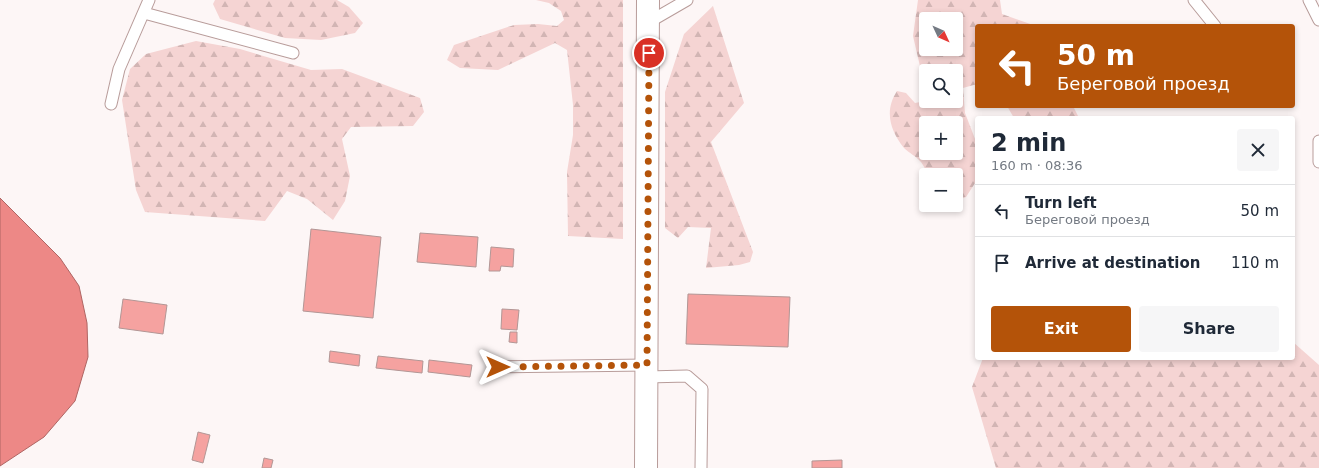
<!DOCTYPE html>
<meta charset="utf-8">
<style>
:root{--surface:#fff;--page:#f6f6f7;--text:#1f2937;--muted:#747a83;--line:#e0e1e3;--accent:#b45309}
body{margin:0;font-family:"DejaVu Sans",sans-serif;background:var(--page);color:var(--text);height:100vh;display:flex;flex-direction:column;font-size:15px;white-space:nowrap}
*{box-sizing:border-box;margin:0}
p{font-size:13px;color:var(--muted)}
.icon{flex:none;width:22px;height:22px;fill:none;stroke:currentColor;stroke-width:2;stroke-linecap:round;stroke-linejoin:round}
.map{position:relative;flex:1;overflow:hidden}
.panel{position:absolute;left:975px;top:116px;width:320px;height:244px;display:flex;flex-direction:column;background:var(--surface);border-radius:4px;box-shadow:0 2px 6px #0003}
.panel>*{flex:none}
.guide{position:absolute;left:975px;top:24px;width:320px;height:84px;border-radius:4px;box-shadow:0 2px 6px #0003;background:#b45309;color:#fff;overflow:hidden}
.needle{width:26px;rotate:134deg}
.controls{position:absolute;left:919px;top:12px;display:grid;gap:8px}
.controls a{display:grid;place-items:center;width:44px;height:44px;border-radius:4px;background:var(--surface);box-shadow:0 2px 6px #0003;font-size:20px}
.pin{position:absolute;display:grid;place-items:center;width:34px;height:34px;color:#fff;margin:-17px;border:2px solid #fff;border-radius:50%;box-shadow:0 1px 4px #0007}
.me{position:absolute;width:44px;margin:-22px;rotate:90deg;stroke-linejoin:round;filter:drop-shadow(0 0 3px #0008)}
.turn{display:flex;align-items:center;gap:14px;height:84px;padding:0 16px;font-size:18px}
.turn .icon{width:52px;height:52px;stroke-width:2.5}
.turn b{display:block;font-size:28px;line-height:34px}
.round{display:grid;place-items:center;flex:none;width:42px;height:42px;border-radius:4px;background:var(--page)}
.summary{display:flex;align-items:center;justify-content:space-between;height:68px;padding:0 16px}
h1{font-size:24px;font-weight:800;line-height:30px}
.action{display:flex;gap:8px;margin-top:auto;padding:8px 16px}
.action a{flex:1;height:46px;border-radius:4px;background:var(--accent);color:#fff;font-size:16px;font-weight:800;line-height:46px;text-align:center}
.action a+a{background:var(--page);color:var(--text)}
ul{padding:0;list-style:none}
li{display:flex;align-items:center;gap:12px;height:52px;padding:0 16px;border-top:1px solid var(--line)}
li div{flex:1}
li b{display:block;font-size:15px}
li em{font-style:normal}
.map>svg:first-child{display:block}
</style>
<div class="map">
<svg width="1319" height="468" viewBox="0 0 1319 468">
<defs>
<pattern id="forest-firs" width="22" height="20" patternUnits="userSpaceOnUse"><rect width="22" height="20" fill="#f5d4d3"/><path d="M5 1l3.5 6h-7zM16 11l3.5 6h-7z" fill="#d2b5b4"/></pattern>
</defs>
<rect width="100%" height="100%" fill="#fdf6f6"/>
<g fill="url(#forest-firs)" fill-rule="evenodd">
<polygon points="215,0 337,0 349,7 363,23 355,33 321,40 285,38 220,19 213,4"/>
<polygon points="536,0 623,0 623,239 568,236 567,172 573,135 573,105 567,50 555,43 498,70 460,68 447,60 454,45 514,25 538,24 557,26 564,20 561,11 549,3"/>
<path d="M918 0H1000L1002 14 1036 26H977V84L963 88 965 113 977 144V180L966 197 956 201V175H929C926 171 924 166 921 162 916 156 909 153 904 148 890 130 884 111 897 91L906 93 915 103 926 101H956V71H926V92L913 36ZM926 19H956V49H926ZM926 123H956V153H926Z"/>
<polygon points="713,6 744,103 711,142 753,252 750,262 739,265 706,268 711,228 688,227 678,238 665,228 665,92 684,34"/>
<polygon points="196,41 240,49 311,70 342,69 420,98 424,112 413,126 351,127 342,139 350,176 345,201 333,220 307,199 287,191 265,221 145,212 136,190 122,100 130,69 146,54"/>
<polygon points="1007,106 1073,106 1079,118 1014,118"/>
<polygon points="1293,342 1319,365 1319,468 996,468 972,387 983,358 1293,358"/>
</g>
<polygon fill="#ed8886" stroke="#af6563" points="0,198 60,258 79,286 87,323 88,357 75,401 44,437 0,466"/>
<g fill="#f5a2a0" stroke="#b29695">
<polygon points="311,229 381,237 373,318 303,311"/>
<polygon points="420,233 478,237 476,267 417,262"/>
<polygon points="491,247 514,249 513,267 501,266 500,271 489,271"/>
<polygon points="688,294 790,297 788,347 686,344"/>
<polygon points="123,299 167,305 163,334 119,328"/>
<polygon points="502,309 519,310 517,330 501,329"/>
<polygon points="510,332 517,332 517,343 509,342"/>
<polygon points="330,351 360,355 359,366 329,362"/>
<polygon points="378,356 423,361 422,373 376,368"/>
<polygon points="429,360 472,365 470,377 428,372"/>
<polygon points="198,432 210,435 203,463 192,460"/>
<polygon points="264,458 273,460 271,468 262,468"/>
<polygon points="842,460 842,468 812,468 812,461"/>
</g>
<g fill="none" stroke-linecap="round" stroke-linejoin="round">
<defs>
<g id="lane">
<polyline points="1194,0 1215,26"/>
<polyline points="1309,0 1319,20"/>
<polyline points="144,13 293,53"/>
<polyline points="649,22 687,0"/>
<polyline points="111,104 119,69 149,0"/>
<polyline points="1319,141 1319,162"/>
<polyline points="498,367 647,365"/>
<polyline points="647,377 687,376 702,389 701,468"/>
</g>
<polyline id="street" points="646,468 648,0"/>
</defs>
<use href="#lane" stroke="#b89c9a" stroke-width="13"/>
<use href="#street" stroke="#b89c9a" stroke-width="24"/>
<use href="#lane" stroke="#fff" stroke-width="11"/>
<use href="#street" stroke="#fff" stroke-width="22"/>
</g>
<g fill="none" stroke-linecap="round" stroke-linejoin="round">
<polyline stroke="#b45309" stroke-width="7" stroke-dasharray="0 12.6" points="498,367 647,365 649,53"/>
</g>
</svg>
<div class="controls">
<a><svg class="needle" viewBox="-14 -14 28 28"><path d="M0-13l5 13h-10z" fill="#e53935"/><path d="M0 13l5-13h-10z" fill="#747a83"/></svg></a>
<a><svg class="icon" aria-label="search" viewBox="0 0 24 24"><circle cx="10" cy="10" r="6"/><path d="M15 15l6 6"/></svg></a>
<a>+</a>
<a>−</a>
</div>
<div class="pin" style="left:649px;top:53px;background:#d93025"><svg class="icon" aria-label="arrive" viewBox="0 0 24 24"><path d="M6 21V4h12l-3 4 3 4H6"/></svg></div>
<svg class="me" style="left:498px;top:367px" viewBox="-20 -20 40 40"><path d="M0-17L14 15 0 8-14 15z" fill="#b45309" stroke="#fff" stroke-width="4"/></svg>
<div class="guide">
<div class="turn"><svg class="icon" aria-label="left" viewBox="0 0 24 24"><path d="M17 20v-9H6M10 6l-5 5 5 5"/></svg><div><b>50 m</b>Береговой проезд</div></div>
</div>
<section class="panel">
<div class="summary"><div><h1>2 min</h1><p>160 m · 08:36</p></div><a class="round"><svg class="icon" aria-label="close" viewBox="0 0 24 24"><path d="M6 6l12 12M18 6L6 18"/></svg></a></div>
<ul>
<li><svg class="icon" aria-label="left" viewBox="0 0 24 24"><path d="M17 20v-9H6M10 6l-5 5 5 5"/></svg><div><b>Turn left</b><p>Береговой проезд</p></div><em>50 m</em></li>
<li><svg class="icon" aria-label="arrive" viewBox="0 0 24 24"><path d="M6 21V4h12l-3 4 3 4H6"/></svg><div><b>Arrive at destination</b></div><em>110 m</em></li>
</ul>
<div class="action"><a>Exit</a><a>Share</a></div>
</section>
</div>
